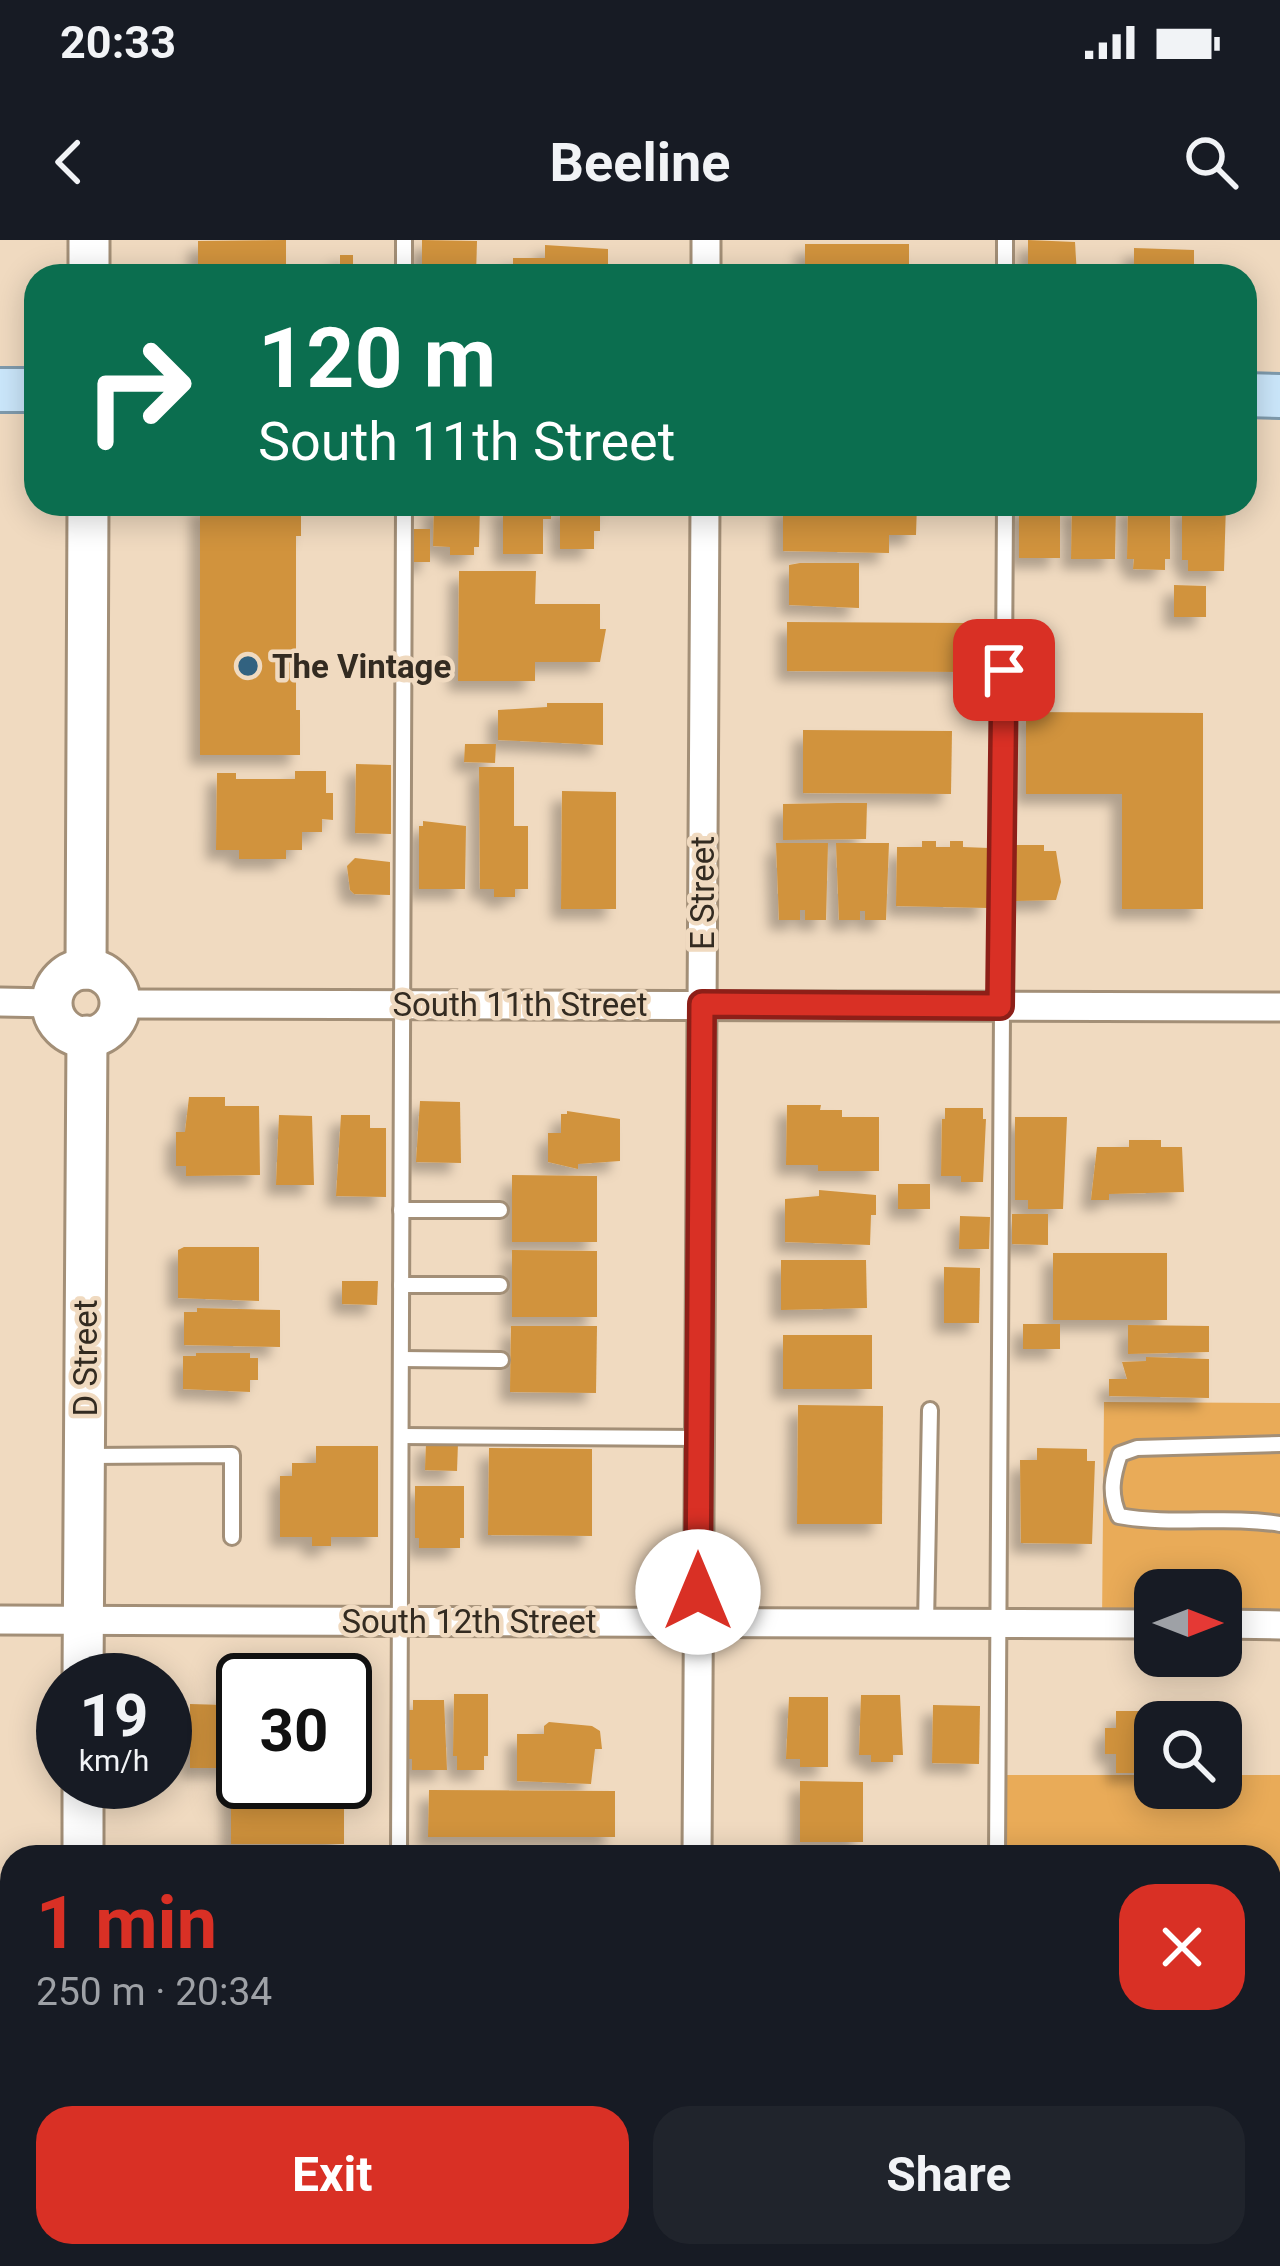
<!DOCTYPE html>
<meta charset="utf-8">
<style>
:root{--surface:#171b24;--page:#20242c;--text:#f1f3f6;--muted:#9ea1a6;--accent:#d93025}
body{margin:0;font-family:Roboto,sans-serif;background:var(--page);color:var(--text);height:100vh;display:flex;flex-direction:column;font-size:45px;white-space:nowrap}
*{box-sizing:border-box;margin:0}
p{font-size:39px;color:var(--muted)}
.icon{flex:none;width:66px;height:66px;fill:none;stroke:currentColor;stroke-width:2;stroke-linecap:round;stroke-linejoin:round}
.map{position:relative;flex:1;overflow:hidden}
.side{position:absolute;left:0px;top:1605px;width:1281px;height:423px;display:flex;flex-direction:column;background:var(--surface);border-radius:36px 36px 0 0;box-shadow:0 6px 30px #0003}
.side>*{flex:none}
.hud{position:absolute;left:24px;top:24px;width:1233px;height:252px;border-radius:36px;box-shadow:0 6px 30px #0003;background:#0b6e4f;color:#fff;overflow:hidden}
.needle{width:78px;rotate:90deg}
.buttons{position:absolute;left:1134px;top:1329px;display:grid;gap:24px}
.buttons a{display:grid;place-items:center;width:108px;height:108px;border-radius:24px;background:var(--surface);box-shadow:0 6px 30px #0003;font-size:60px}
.speed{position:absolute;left:36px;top:1413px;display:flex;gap:24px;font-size:60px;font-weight:700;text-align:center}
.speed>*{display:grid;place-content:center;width:156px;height:156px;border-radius:50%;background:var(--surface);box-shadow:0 6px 30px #0003;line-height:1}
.speed small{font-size:30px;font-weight:400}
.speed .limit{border:6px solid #111;border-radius:18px;background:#fff;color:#111}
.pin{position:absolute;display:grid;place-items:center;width:102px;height:102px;color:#fff;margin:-51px;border-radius:24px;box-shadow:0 6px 18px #0006}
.me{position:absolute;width:132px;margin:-66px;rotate:0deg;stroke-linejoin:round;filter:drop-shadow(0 0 9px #0008)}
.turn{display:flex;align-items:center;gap:42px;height:252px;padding:0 36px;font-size:54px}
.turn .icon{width:156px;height:156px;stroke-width:2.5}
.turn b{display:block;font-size:84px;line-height:102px}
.round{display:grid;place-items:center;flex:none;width:126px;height:126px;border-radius:36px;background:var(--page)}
.headline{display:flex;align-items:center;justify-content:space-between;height:204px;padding:0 36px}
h1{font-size:72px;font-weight:700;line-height:90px;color:var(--accent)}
.action{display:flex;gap:24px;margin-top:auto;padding:24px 36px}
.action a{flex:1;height:138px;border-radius:36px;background:var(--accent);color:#fff;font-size:48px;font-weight:700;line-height:138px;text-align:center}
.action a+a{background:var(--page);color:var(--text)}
.status{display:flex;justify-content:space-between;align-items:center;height:84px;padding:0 60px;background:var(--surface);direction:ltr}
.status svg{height:33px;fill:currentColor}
header{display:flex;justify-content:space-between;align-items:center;height:156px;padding:0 36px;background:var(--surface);font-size:54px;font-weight:700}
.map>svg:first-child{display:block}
</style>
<div class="status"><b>20:33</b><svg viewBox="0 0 49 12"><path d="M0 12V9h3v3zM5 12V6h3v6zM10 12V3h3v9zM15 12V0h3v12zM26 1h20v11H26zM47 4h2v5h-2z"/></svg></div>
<header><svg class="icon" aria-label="back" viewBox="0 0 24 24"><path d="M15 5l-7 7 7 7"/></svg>Beeline<svg class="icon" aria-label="search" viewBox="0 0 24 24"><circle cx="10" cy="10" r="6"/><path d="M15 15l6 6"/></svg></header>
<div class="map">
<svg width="1280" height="2026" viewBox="0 0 1280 2026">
<defs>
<filter id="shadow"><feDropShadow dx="-10" dy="10" stdDeviation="6" flood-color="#0004"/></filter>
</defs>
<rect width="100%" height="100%" fill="#f0dac0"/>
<g fill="#e9ab58">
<polygon points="1104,1162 1280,1163 1280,1385 1221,1384 1221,1350 1155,1350 1155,1384 1102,1384"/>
<polygon points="998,1535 1155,1535 1155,1548 1221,1548 1221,1535 1280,1535 1280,1913 1269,1913 1269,1617 998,1617"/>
</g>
<g fill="#d1933d" filter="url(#shadow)">
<polygon points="286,0 286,29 269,32 269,36 198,36 198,1"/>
<polygon points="422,0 477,1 476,36 422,36"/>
<polygon points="1028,0 1075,2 1077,36 1028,36"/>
<rect x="805" y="4" width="104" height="32"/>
<polygon points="545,5 608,9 608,36 513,36 513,18 545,18"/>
<polygon points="1134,8 1194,10 1194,36 1134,36"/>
<rect x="340" y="15" width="13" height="21"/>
<polygon points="200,264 301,264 301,296 296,296 296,470 300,470 300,515 200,515"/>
<polygon points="434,264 480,264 479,307 474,307 474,315 450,315 450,307 433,306"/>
<polygon points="503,264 551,264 551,279 543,279 543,314 503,314"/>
<polygon points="560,264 607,264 607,271 600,271 600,291 594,291 594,309 560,309"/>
<polygon points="783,264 917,264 916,295 889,295 889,313 783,311"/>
<rect x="1019" y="264" width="41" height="54"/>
<polygon points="1072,264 1116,264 1115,319 1071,319"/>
<polygon points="1128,264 1170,264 1170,319 1165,319 1165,330 1133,329 1134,319 1127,319"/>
<polygon points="1182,264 1226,264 1224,331 1188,331 1188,320 1182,320"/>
<rect x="414" y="289" width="16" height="33"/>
<polygon points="800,323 859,323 859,368 789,365 789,325"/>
<polygon points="459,331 536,331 535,364 600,364 600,389 606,389 600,422 535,422 535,441 458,441"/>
<polygon points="1174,345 1206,346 1206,377 1174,377"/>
<polygon points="787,382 966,383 966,432 787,431"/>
<polygon points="547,463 603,463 603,505 498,500 498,470 547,467"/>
<polygon points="1026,472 1203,473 1203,669 1122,669 1122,554 1026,554"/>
<polygon points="803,490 952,491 951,554 803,553"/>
<polygon points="465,504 496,504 495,523 464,522"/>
<polygon points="356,524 391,525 391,594 355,593"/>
<polygon points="479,527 514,527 514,586 528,586 528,649 515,649 515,657 494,657 494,649 480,649"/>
<polygon points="295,531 326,531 326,553 333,553 333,580 322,579 322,592 302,592 302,610 286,610 286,619 239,619 239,610 216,610 217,533 236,533 236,539 295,539"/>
<polygon points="562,551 616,552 616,669 561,669"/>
<polygon points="838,563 867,563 866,599 783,600 783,564"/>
<polygon points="423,581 466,586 465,649 419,649 419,586 423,586"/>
<polygon points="922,601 936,601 936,607 950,607 950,601 963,601 963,607 989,608 988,668 896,666 897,607 922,607"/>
<polygon points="776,603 828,603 826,680 805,680 805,670 800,670 800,680 779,680"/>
<polygon points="836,603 889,603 886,680 865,680 865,671 860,671 860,680 839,680"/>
<polygon points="1013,605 1044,605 1044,611 1056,611 1061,642 1056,660 1015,661"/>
<polygon points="355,618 390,622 390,655 354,654 350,650 347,626"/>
<polygon points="189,857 225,857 225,866 259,866 260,935 186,936 186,926 176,926 176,892 185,892"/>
<polygon points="420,861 460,862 461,923 416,922"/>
<polygon points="787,865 821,865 820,870 842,870 842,877 879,877 879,931 818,931 818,925 786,925"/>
<polygon points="945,868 983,868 983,879 986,879 983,942 961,942 961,936 941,936 942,879 945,879"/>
<polygon points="567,871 620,879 620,921 578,924 578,929 548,922 548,893 561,893 561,874 567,874"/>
<polygon points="279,875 312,876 314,945 276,945"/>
<polygon points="341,875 370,875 370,888 386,888 386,957 336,956"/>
<polygon points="1015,877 1067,877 1063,969 1028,969 1028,960 1015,960"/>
<polygon points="1129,900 1161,900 1161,907 1182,907 1184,952 1109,954 1109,960 1091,960 1097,907 1129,907"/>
<polygon points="512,935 597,936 597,1002 512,1002"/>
<rect x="898" y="944" width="32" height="25"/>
<polygon points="819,950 876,955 876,975 871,975 870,1005 785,1002 785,959 819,956"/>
<polygon points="1012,974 1048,974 1048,1005 1012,1004"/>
<polygon points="960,976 990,977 989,1009 959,1009"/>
<polygon points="184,1007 259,1007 259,1061 178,1058 178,1010"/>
<polygon points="512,1010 597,1011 597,1077 512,1077"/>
<rect x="1053" y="1013" width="114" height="67"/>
<polygon points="781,1020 866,1020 867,1068 781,1070"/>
<polygon points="944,1027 980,1028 979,1083 944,1083"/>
<polygon points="342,1041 378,1041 377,1065 342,1064"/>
<polygon points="197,1068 280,1070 280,1107 184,1105 184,1072 197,1072"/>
<rect x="1023" y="1084" width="37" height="25"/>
<polygon points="1128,1085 1209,1086 1209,1112 1128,1114"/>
<polygon points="511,1086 597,1086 596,1153 510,1152"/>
<rect x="783" y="1095" width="89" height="54"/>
<polygon points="196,1113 250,1113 250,1118 258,1118 258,1140 250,1140 250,1152 183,1149 183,1116 196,1116"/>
<polygon points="1146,1117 1209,1119 1209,1158 1109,1156 1109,1139 1127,1139 1122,1122 1146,1121"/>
<polygon points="798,1165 883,1166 882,1284 797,1284"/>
<polygon points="426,1202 458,1203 457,1231 425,1230"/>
<polygon points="316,1206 378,1206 378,1297 331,1297 331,1306 312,1306 312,1297 280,1297 280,1236 292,1236 292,1223 316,1223"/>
<polygon points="489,1208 592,1209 592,1296 488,1295"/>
<polygon points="1037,1208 1087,1209 1087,1221 1095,1221 1092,1304 1021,1303 1020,1220 1037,1220"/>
<polygon points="415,1246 464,1246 464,1298 460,1298 460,1308 419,1308 419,1298 415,1298"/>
<polygon points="224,1453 237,1453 237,1465 243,1465 243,1528 190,1528 190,1464 224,1465"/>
<polygon points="454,1454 488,1454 488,1516 484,1516 484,1530 457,1530 457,1516 453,1516"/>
<polygon points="861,1455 900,1455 903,1515 893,1515 893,1522 871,1522 871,1515 859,1515"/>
<polygon points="789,1457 828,1457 828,1527 800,1527 800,1519 786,1519"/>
<polygon points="413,1460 444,1460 447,1530 412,1530 412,1519 408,1519 409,1470 413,1470"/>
<polygon points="933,1465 980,1466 979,1524 932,1523"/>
<polygon points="1116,1471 1207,1471 1207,1482 1155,1482 1155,1533 1116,1533 1116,1514 1105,1514 1105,1488 1116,1488"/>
<polygon points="549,1482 592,1486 600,1491 602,1509 595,1509 591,1544 517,1541 517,1494 544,1494 544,1486"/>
<polygon points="231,1536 243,1536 243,1542 344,1542 344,1604 231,1604"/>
<polygon points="800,1541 863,1542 863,1602 800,1602"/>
<polygon points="429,1550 615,1551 615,1597 428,1597"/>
<polygon points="448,1611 562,1612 562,1617 448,1617"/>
</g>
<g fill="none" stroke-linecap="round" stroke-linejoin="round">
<defs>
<g id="lane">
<polyline points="404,36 404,0"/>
<polyline points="1005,36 1005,0"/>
<polyline points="401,970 500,970"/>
<polyline points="401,1045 500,1045"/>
<polyline points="401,1119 501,1120"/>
<polyline points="401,1196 699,1198"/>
<path d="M1280 1204 1137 1208 1120 1214C1112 1237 1109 1254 1119 1276 1172 1286 1227 1275 1280 1284"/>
<polyline points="89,1216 232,1215 232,1297"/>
<polyline points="926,1384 930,1170"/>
<polyline points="399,1617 404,264"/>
<polyline points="997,1617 1005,264"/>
<polyline points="395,2026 395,2016"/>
<polyline points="995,2026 995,2016"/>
</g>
<g id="street">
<polyline points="706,36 706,0"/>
<polyline points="0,762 53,763"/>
<polyline points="120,764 1280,767"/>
<polyline points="0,1380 1155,1384"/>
<polyline points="1221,1384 1280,1385"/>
<polyline points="697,1617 705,264"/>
<polyline points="697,2026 697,2016"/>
</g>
<g id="secondary">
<polyline points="89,36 89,0"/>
<polyline points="86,729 88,264"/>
<circle cx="86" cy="763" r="34"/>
<polyline points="83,1440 87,796"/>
<polyline points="83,1542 83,1617"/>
<polyline points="0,1978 12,1978"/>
<polyline points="1269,1983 1280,1984"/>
<polyline points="79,2026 80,2016"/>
</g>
<g id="primary">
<polyline points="0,150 36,150"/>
<polyline points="1245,155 1280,156"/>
</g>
</defs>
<use href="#lane" stroke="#a38f77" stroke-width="20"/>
<use href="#street" stroke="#a38f77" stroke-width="33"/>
<use href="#secondary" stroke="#a38f77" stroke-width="45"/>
<use href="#primary" stroke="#7f9bad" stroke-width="48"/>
<use href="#lane" stroke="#fff" stroke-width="14"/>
<use href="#street" stroke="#fff" stroke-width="27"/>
<use href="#secondary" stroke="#fff" stroke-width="39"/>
<use href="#primary" stroke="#cbe7fb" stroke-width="42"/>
</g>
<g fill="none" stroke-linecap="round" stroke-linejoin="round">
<defs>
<polyline id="route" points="698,1352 702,764 1000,766 1004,430"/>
</defs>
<use href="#route" stroke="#8d1f18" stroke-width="30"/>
<use href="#route" stroke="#d93025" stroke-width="21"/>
</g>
<circle fill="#326280" stroke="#f0dac0" stroke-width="4.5" cx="248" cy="426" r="12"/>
<g text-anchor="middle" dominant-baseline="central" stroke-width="9" stroke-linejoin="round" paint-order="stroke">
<g font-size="33" font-weight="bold" fill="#332b21" stroke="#f0dac0" text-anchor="start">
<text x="272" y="426">The Vintage</text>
</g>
<g font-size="33" fill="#332b21" stroke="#f0dac0">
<text transform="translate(702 653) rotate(-90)">E Street</text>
<text x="520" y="764">South 11th Street</text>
<text transform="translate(85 1118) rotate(-90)">D Street</text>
<text x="469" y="1381">South 12th Street</text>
</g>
</g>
</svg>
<div class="buttons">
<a><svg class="needle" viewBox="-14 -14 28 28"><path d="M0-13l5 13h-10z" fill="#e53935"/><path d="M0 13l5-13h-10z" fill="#9ea1a6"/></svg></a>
<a><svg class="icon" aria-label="search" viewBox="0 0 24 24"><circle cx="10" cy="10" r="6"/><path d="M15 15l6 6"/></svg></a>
</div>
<div class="speed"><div>19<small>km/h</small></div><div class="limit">30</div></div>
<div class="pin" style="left:1004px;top:430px;background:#d93025"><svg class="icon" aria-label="arrive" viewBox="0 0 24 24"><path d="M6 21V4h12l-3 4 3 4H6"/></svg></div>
<svg class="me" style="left:698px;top:1352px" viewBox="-20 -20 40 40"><circle r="19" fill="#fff"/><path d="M0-13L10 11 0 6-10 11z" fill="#d93025"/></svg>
<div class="hud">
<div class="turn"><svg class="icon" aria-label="right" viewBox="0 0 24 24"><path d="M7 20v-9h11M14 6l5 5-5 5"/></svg><div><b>120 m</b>South 11th Street</div></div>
</div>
<section class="side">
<div class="headline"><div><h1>1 min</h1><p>250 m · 20:34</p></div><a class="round" style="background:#d93025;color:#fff"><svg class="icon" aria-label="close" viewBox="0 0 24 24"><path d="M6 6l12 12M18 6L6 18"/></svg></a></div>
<div class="action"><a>Exit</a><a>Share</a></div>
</section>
</div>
